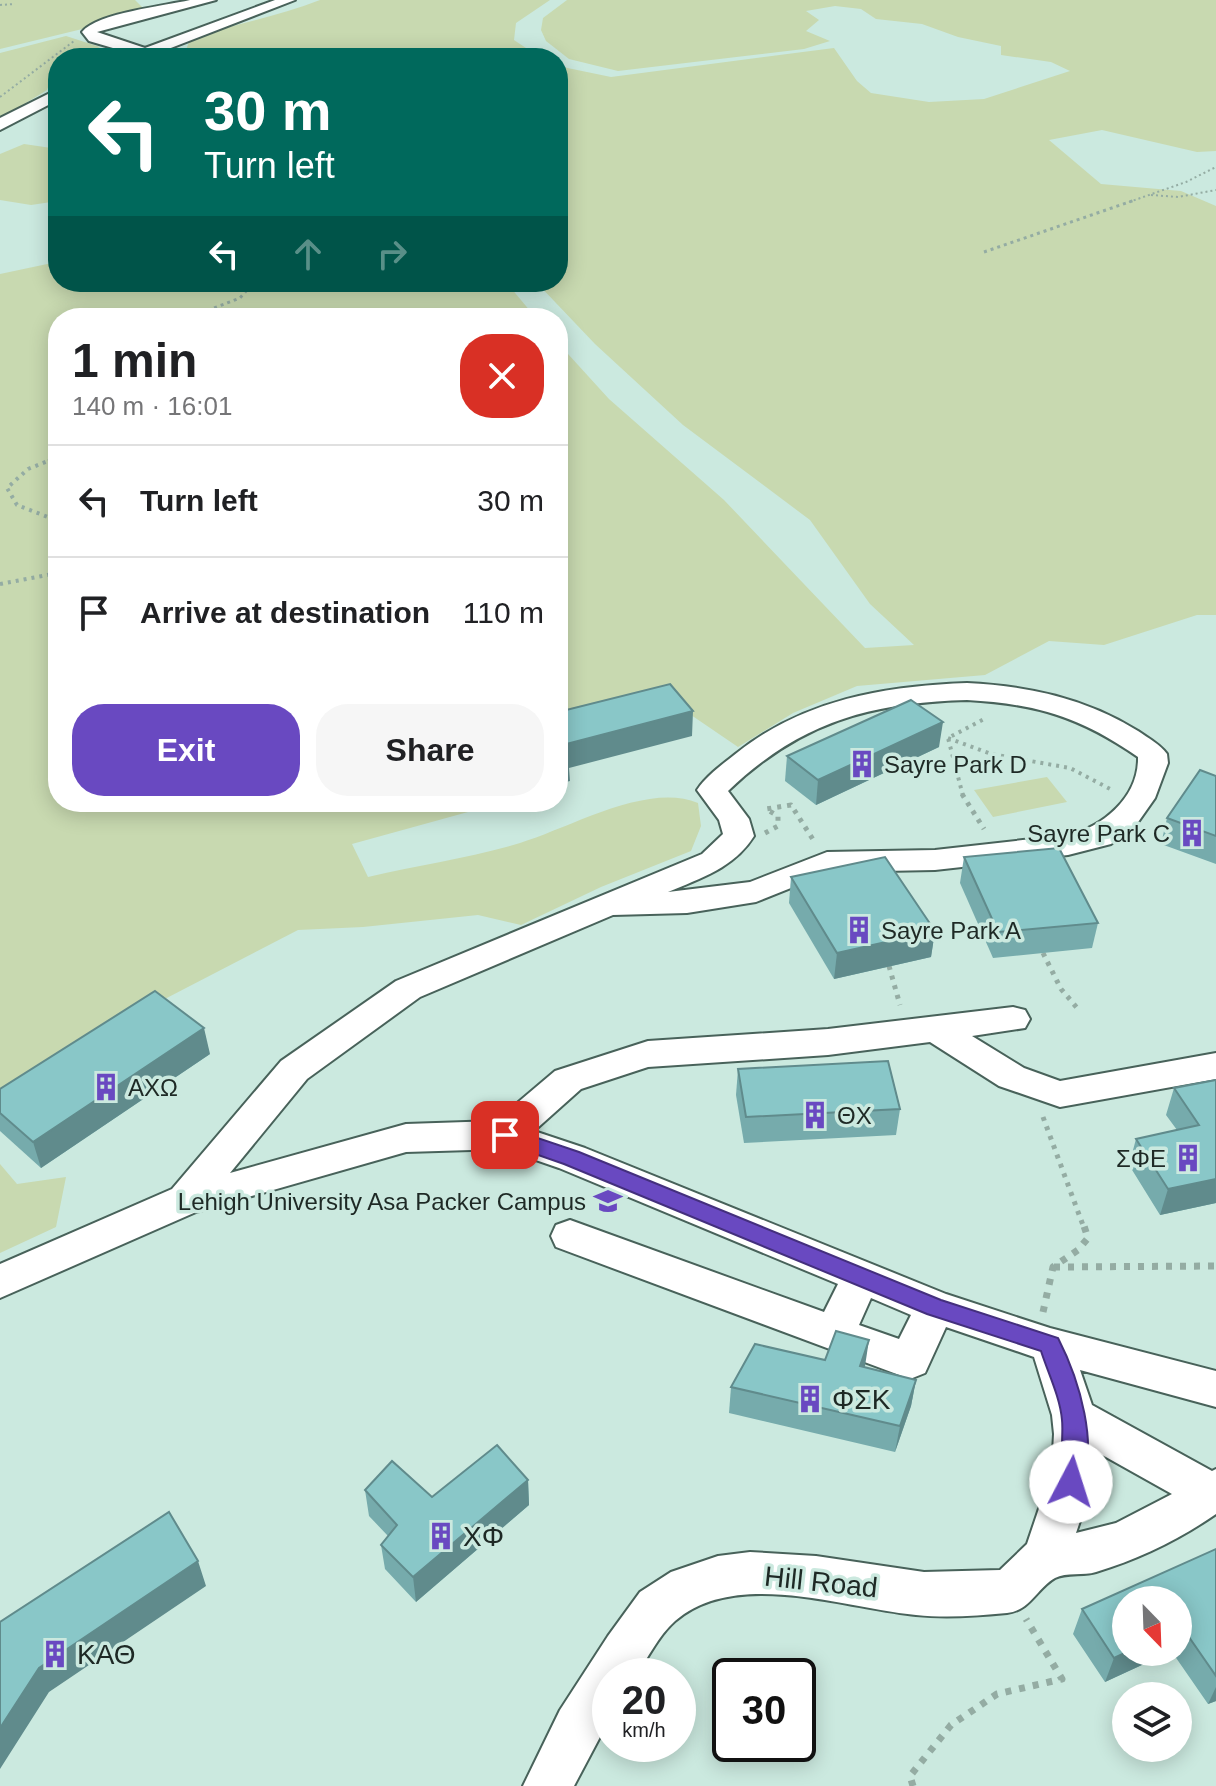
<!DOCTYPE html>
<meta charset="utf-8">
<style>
:root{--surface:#fff;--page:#f6f6f6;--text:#202124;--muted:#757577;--line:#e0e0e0;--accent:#6949c1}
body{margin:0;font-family:Helvetica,sans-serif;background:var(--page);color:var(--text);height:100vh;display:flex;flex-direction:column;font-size:30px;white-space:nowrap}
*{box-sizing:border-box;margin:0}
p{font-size:26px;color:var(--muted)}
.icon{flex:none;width:44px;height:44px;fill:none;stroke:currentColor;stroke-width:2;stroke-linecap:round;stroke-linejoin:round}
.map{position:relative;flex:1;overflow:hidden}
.details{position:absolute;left:48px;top:308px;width:520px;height:504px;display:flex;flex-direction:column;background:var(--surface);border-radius:32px;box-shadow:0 4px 20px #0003}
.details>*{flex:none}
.banner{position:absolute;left:48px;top:48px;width:520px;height:244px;border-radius:32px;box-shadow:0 4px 20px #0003;background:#00695c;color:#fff;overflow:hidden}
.needle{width:52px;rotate:157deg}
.buttons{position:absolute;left:1112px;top:1586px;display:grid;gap:16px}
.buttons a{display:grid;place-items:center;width:80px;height:80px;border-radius:50%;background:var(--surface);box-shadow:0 4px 20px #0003;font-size:40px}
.speed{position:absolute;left:592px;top:1658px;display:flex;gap:16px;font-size:40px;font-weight:700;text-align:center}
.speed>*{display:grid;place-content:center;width:104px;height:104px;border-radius:50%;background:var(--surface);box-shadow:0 4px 20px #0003;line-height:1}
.speed small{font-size:20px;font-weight:400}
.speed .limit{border:4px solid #111;border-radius:12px;background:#fff;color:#111}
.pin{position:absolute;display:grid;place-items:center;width:68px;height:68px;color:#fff;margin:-34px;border-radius:16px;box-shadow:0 4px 12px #0006}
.me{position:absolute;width:88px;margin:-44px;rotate:5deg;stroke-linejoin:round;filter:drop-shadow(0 0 6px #0008)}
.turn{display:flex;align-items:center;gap:28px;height:168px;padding:0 24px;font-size:36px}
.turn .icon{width:104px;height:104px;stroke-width:2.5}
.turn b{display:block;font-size:56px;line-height:68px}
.lanes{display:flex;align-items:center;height:76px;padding:0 24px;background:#0003;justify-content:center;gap:40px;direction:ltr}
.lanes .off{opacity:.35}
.round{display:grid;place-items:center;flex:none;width:84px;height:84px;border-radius:32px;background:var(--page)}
.overview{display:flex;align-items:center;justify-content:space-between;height:136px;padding:0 24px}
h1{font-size:48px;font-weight:700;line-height:60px}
.primary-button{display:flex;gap:16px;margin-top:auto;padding:16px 24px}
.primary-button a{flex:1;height:92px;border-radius:32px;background:var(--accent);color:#fff;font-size:32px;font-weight:700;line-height:92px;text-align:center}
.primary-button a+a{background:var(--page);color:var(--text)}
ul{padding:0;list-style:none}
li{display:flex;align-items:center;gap:24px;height:112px;padding:0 24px;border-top:2px solid var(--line)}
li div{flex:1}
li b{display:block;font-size:30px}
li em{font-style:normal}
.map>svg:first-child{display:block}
</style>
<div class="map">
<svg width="1216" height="1786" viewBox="0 0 1216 1786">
<rect width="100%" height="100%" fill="#cbe9df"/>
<g fill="#c8d9b0">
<polygon points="0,0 135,0 148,13 0,49"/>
<path d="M320 0H550L516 23 514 40 541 58H220L186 50 190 39C233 24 277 17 320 0Z"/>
<polygon points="567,0 1216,0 1216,151 1197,152 1102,130 1049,140 1101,184 1181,191 1216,206 1216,615 1197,615 1104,645 1049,641 985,675 857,686 793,713 738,747 672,702 558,731 558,343 609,399 724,500 865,648 914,645 870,604 810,520 683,425 595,344 536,282 558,282 558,66 611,77 834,48 857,81 871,93 929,102 984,99 1070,71 1051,62 1001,55 1001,46 958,37 922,24 876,19 861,9 835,6 806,11 819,20 806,31 830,41 804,49 618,71 569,59 546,41 541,30 543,18"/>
<polygon points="66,36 100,47 79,58 58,58 58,70 53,73 47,90 0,119 0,53"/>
<polygon points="24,144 58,149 58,201 31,205 0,200 0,154"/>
<path d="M58 258V282H506L536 318H58V802L497 804 352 844 368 877C418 865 471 858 520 843 570 828 647 782 698 803L701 826 691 851 601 887 521 925 478 915 363 927 298 930 159 1002 0 1100V274L52 263Z"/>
<polygon points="1047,777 1067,802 993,817 974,790"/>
<polygon points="0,1164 17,1184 66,1177 56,1227 0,1253"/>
</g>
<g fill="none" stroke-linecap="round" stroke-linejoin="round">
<defs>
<g id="minor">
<path d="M190 0H216L97 32 145 48 275 0H295L145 58H123L130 53 89 41 82 32C97 13 164 6 190 0Z"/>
<polygon points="58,89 58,100 0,130 0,118"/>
<path d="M967 683C1028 686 1085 698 1138 731 1148 738 1160 744 1167 754L1168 763 1155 798 1136 825 1111 844 1068 855 935 870 831 872 756 902 687 913 613 915 420 997 307 1079 230 1173 406 1124 496 1121 555 1071 648 1041 828 1029 1013 1007 1025 1010 1030 1019 1025 1028 972 1036 1024 1068 1060 1081 1216 1053V1079L1060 1107 999 1086 930 1042 828 1055 648 1067 581 1089 534 1131 585 1148 946 1294 1050 1328 1216 1371V1407L1080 1370 1092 1405 1212 1471 1216 1469V1514C1180 1539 1139 1559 1096 1572 1084 1576 1066 1572 1055 1578 1036 1589 1031 1610 1007 1613 977 1616 945 1618 916 1615 844 1608 736 1568 675 1621 659 1635 647 1659 636 1676H610V1718L574 1786H523L560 1710 608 1636 640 1592 671 1572 718 1556 750 1552 816 1556 924 1572 1000 1570 1027 1544 1052 1470 1054 1434 1052 1415 1034 1357 946 1327 925 1373 910 1379 556 1247 551 1236 556 1225 570 1220 824 1312 838 1284 559 1168 504 1149 406 1152 196 1212 0 1298V1264L172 1189 281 1061 396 981 702 854 723 834 719 820 697 790C707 775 724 763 738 752 804 700 884 686 967 683ZM967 700C1037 704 1080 717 1138 757 1139 797 1103 827 1068 835L935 850 827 852 750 882 668 892C701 878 734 868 754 836L749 819 728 791C800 722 869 703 967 700ZM871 1298 911 1315 899 1339 859 1325ZM1097 1452 1172 1494 1116 1523 1076 1533 1091 1488Z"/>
</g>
</defs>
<use href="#minor" stroke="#48625a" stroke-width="4"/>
<g stroke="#94aca3" stroke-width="2" stroke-dasharray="2 3" stroke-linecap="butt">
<polyline points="0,5 15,4"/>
<polyline points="0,97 74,41"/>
<polyline points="1151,195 1178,197 1216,190"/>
<polyline points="1129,202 1186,182 1216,167"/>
</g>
<g stroke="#94aca3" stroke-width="3" stroke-dasharray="3 4" stroke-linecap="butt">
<polyline points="984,252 1135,200"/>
<polyline points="188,318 240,298 248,289 247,282"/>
<polyline points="48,461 58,457"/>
</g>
<g stroke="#94aca3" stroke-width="4" stroke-dasharray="3 5" stroke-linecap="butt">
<polyline points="53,459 28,469 7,488 17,505 58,521"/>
<polyline points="0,584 58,573"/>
<polyline points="948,738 991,754 1070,768 1114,791"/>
<polyline points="963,796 948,738 986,718"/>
</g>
<g stroke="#94aca3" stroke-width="5" stroke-dasharray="4 6" stroke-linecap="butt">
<polyline points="962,794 984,829"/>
<polyline points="765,833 778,826 778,816 766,809 791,805 814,841"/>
<polyline points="1043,953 1061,989 1078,1009"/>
<polyline points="889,966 900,1005"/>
<polyline points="1043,1117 1084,1228"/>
</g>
<g stroke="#94aca3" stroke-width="7" stroke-dasharray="6 8" stroke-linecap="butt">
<polyline points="1054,1267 1216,1266"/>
<polyline points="1043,1312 1053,1267 1078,1250 1088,1238 1084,1226"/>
<polyline points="913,1786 910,1776 951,1725 997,1694 1062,1679 1026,1619"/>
</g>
<use href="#minor" fill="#fff" fill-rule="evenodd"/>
</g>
<g fill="#76abac">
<polygon points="939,747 816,805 785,781 787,756"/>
<polygon points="1216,776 1216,864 1161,844 1167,818"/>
<polygon points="964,857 1098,923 1092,948 993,958 960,883"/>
<polygon points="791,877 935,931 931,957 834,979 789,903"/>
<polygon points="210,1054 41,1168 0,1131 0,1089"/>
<polygon points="738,1069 900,1109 896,1135 744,1143 736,1095"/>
<polygon points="1216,1080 1216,1203 1160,1215 1129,1165 1136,1139 1177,1130 1166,1115 1174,1088"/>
<polygon points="825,1360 864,1367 916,1380 911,1406 895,1452 729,1413 731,1387"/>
<polygon points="528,1480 529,1505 416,1602 385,1569 381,1545 388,1536 369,1516 365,1490 432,1497"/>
<polygon points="1216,1549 1216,1701 1208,1704 1172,1652 1178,1652 1178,1600 1126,1652 1170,1652 1105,1682 1073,1634 1082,1609"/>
</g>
<g fill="#608b8c">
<polygon points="693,711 692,736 569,768 570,781 558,784 558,759 562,745"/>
<polygon points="943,722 939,747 816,805 818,780"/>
<polygon points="935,931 931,957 834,979 837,953"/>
<polygon points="204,1028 210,1054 41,1168 33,1142"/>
<polygon points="1216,1179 1216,1203 1160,1215 1168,1189"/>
<polygon points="869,1340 865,1366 856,1392 860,1366"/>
<polygon points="916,1380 911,1406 895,1452 900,1426"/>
<polygon points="528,1480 529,1505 416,1602 413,1577"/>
<polygon points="198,1561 206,1586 49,1692 0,1769 0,1728 39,1668"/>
<polygon points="1127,1652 1170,1652 1105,1682 1114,1658"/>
<polygon points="1216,1687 1216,1701 1208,1704"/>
</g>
<g fill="#89c7c8" stroke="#608b8c" stroke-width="2">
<polygon points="670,684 693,711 562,745 569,756 558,759 558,712"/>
<polygon points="911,700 943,722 818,780 787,756"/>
<polygon points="1200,770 1216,776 1216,836 1167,818"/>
<polygon points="1059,848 1098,923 998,932 964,857"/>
<polygon points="885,857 935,931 837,953 791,877"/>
<polygon points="155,991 204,1028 33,1142 0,1113 0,1089"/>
<polygon points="888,1061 900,1109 746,1117 738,1069"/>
<polygon points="1216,1080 1216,1179 1168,1189 1136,1139 1199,1125 1174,1088"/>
<polygon points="836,1331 869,1340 860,1366 916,1380 900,1426 731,1387 755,1344 825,1360"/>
<polygon points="497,1445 528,1480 413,1577 381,1545 397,1525 365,1490 392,1461 432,1497"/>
<polygon points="169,1512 198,1561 39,1668 0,1728 0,1622"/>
<polygon points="1216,1549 1216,1676 1182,1627 1178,1629 1178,1600 1126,1600 1127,1652 1114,1658 1082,1609"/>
</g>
<path fill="#6949c1" stroke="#442f7d" stroke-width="2" d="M505 1127 579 1152 941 1300 1058 1338C1079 1379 1100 1447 1080 1490L1071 1494 1062 1490C1058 1482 1064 1436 1062 1420 1060 1397 1048 1373 1041 1351L927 1314 564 1164 498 1141 495 1135 498 1130Z"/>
<defs>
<symbol id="building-bare" viewBox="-9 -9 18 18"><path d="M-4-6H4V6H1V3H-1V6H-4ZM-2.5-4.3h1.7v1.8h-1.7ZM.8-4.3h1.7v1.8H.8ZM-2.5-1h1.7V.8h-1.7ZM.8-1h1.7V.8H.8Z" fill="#6949c1" stroke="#cbe9df" stroke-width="2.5" paint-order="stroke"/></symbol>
<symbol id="university-bare" viewBox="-9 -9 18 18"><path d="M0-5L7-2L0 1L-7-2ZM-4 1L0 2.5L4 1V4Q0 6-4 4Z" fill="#6949c1" stroke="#cbe9df" stroke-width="2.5" paint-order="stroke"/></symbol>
</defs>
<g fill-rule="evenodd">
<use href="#building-bare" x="842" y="744" width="40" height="40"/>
<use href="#building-bare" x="1172" y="813" width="40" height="40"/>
<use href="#building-bare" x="839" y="910" width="40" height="40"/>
<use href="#building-bare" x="86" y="1067" width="40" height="40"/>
<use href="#building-bare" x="795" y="1095" width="40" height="40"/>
<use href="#building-bare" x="1168" y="1138" width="40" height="40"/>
<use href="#university-bare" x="588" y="1181" width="40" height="40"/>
<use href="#building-bare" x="790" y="1379" width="40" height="40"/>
<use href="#building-bare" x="421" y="1516" width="40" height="40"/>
<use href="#building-bare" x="35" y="1634" width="40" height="40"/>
</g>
<g text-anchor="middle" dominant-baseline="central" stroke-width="7" stroke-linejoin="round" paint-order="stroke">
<g font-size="24" fill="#1e2925" stroke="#cbe9df" text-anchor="start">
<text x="884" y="764">Sayre Park D</text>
<text x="1170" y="833" text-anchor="end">Sayre Park C</text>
<text x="881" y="930">Sayre Park A</text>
<text x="128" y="1087">ΑΧΩ</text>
<text x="837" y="1115">ΘΧ</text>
<text x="1166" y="1158" text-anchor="end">ΣΦΕ</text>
<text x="586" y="1201" text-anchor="end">Lehigh University Asa Packer Campus</text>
</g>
<g font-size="28" fill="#1e2925" stroke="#cbe9df" text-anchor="start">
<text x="832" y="1399">ΦΣK</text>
<text x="463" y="1536">ΧΦ</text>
<text x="77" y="1654">ΚΑΘ</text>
</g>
<g font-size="28" fill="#1e2925" stroke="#cbe9df">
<text transform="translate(821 1582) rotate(6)">Hill Road</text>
</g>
</g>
</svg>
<div class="buttons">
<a><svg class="needle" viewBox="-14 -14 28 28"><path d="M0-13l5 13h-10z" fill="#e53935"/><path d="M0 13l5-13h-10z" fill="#757577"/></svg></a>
<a><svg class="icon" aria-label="layers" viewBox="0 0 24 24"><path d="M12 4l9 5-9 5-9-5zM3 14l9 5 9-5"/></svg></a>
</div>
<div class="speed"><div>20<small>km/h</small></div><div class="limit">30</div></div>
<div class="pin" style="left:505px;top:1135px;background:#d93025"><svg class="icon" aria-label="arrive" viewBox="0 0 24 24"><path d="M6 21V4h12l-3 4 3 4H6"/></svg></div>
<svg class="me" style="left:1071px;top:1482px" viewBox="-20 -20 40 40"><circle r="19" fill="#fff"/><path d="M0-13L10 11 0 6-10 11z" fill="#6949c1"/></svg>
<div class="banner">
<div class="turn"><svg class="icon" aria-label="left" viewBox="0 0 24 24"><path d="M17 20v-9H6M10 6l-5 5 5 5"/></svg><div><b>30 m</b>Turn left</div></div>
<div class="lanes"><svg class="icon" aria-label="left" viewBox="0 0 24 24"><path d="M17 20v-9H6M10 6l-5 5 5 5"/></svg><svg class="icon off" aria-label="ahead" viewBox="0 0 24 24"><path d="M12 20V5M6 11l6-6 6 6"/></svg><svg class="icon off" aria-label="right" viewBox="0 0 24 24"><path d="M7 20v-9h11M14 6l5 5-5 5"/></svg></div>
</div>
<section class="details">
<div class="overview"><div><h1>1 min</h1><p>140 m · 16:01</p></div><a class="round" style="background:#d93025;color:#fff"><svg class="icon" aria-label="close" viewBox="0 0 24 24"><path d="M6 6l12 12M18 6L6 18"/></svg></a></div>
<ul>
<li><svg class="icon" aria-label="left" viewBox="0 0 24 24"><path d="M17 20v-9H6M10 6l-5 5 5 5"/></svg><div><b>Turn left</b></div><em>30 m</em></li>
<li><svg class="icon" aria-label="arrive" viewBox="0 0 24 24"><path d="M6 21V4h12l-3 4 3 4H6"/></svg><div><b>Arrive at destination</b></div><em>110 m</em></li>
</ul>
<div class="primary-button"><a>Exit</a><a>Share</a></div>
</section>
</div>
